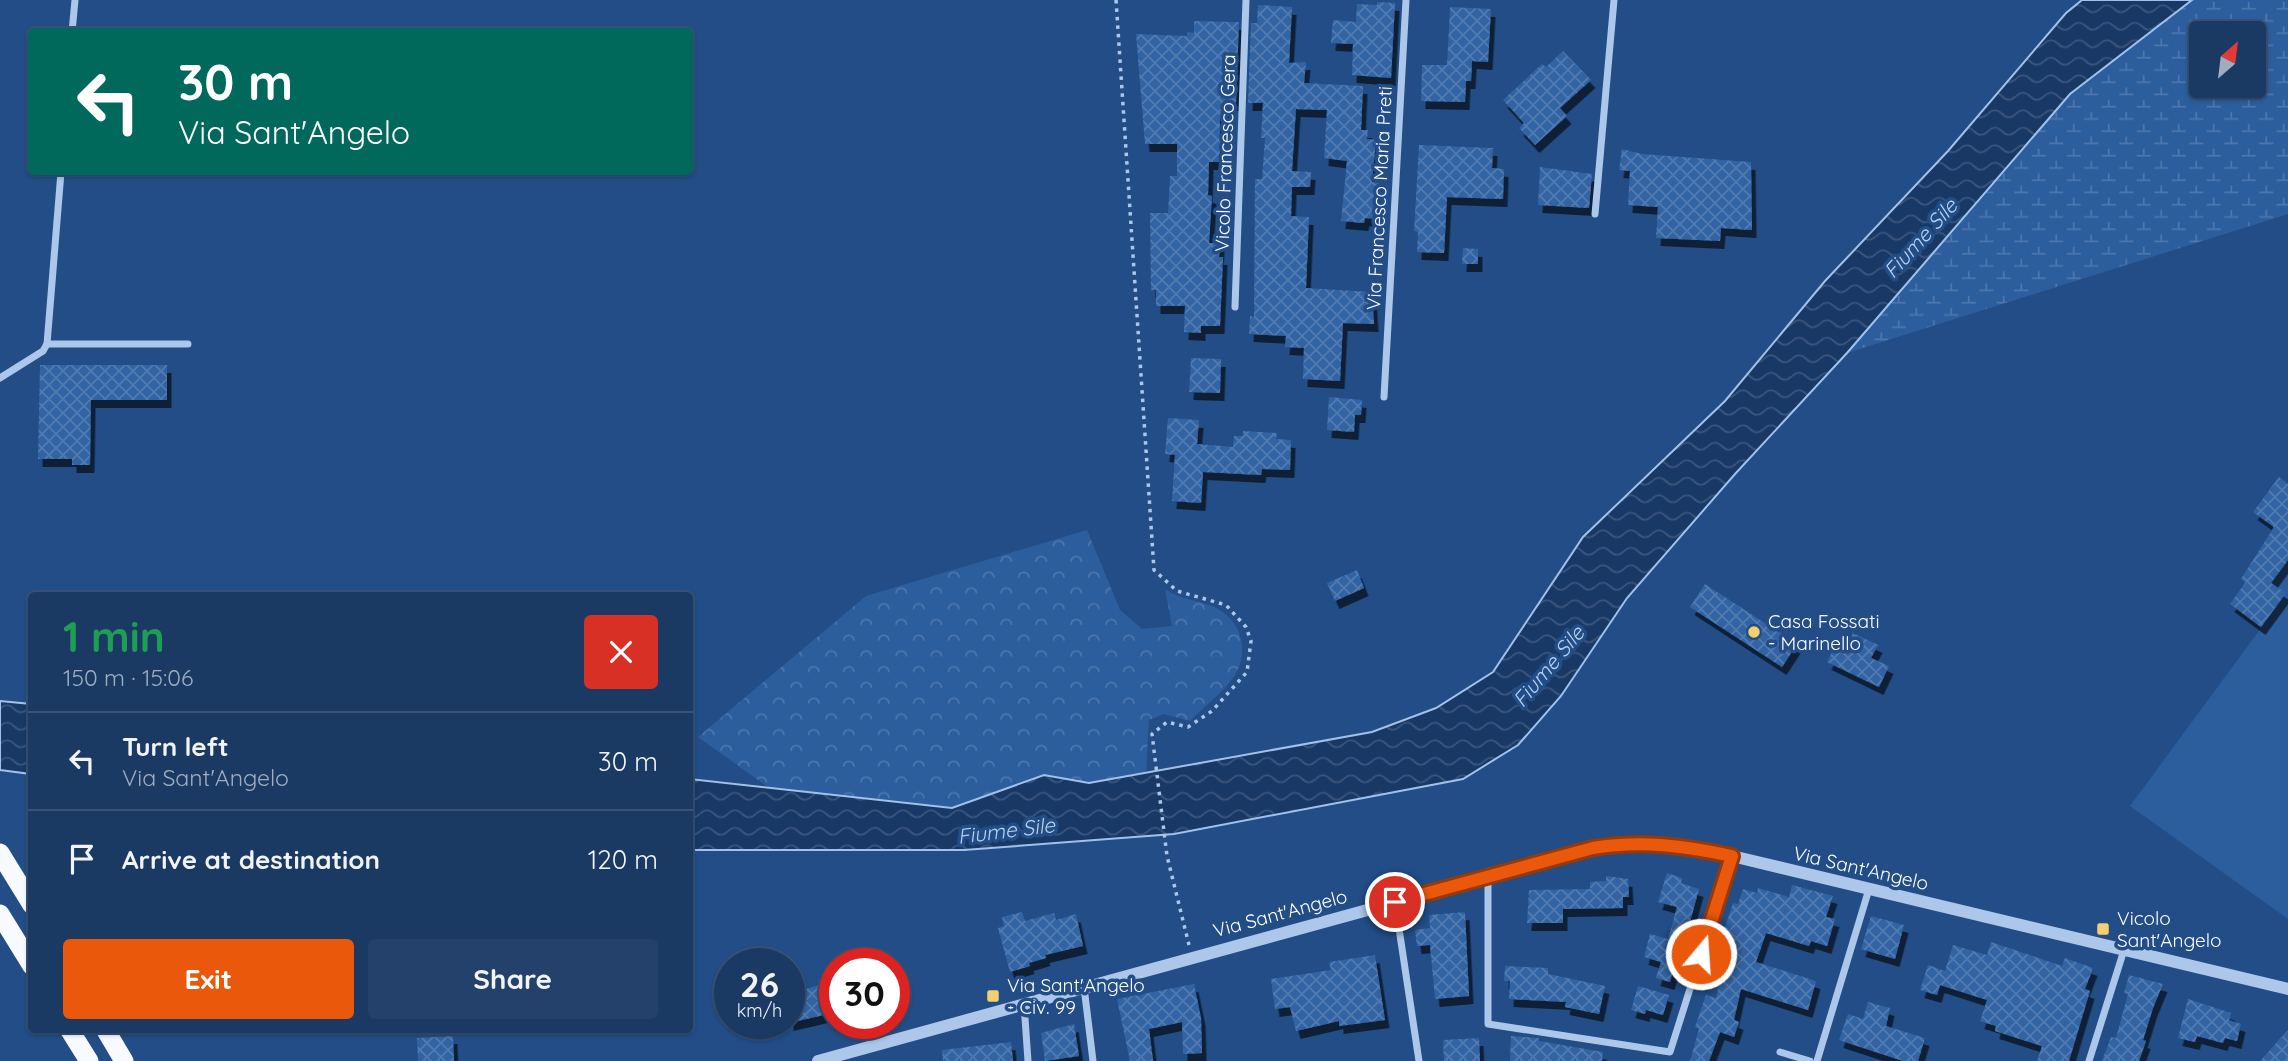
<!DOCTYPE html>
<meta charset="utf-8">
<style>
:root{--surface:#1a3a64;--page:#23416a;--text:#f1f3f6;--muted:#9fadbf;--line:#385478;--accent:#ea580c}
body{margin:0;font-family:Quicksand,sans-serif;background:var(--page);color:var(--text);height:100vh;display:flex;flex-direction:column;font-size:26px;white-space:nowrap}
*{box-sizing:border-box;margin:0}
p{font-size:23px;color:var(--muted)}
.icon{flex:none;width:38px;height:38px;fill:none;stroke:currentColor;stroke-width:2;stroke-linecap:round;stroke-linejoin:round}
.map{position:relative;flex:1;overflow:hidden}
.sheet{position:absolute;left:28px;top:592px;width:665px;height:441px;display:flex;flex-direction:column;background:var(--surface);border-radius:7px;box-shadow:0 2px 5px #0004,0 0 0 2px var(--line)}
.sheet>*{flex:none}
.guide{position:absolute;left:28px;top:28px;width:665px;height:147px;border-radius:7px;box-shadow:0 2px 5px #0004,0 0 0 2px var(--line);background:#00695c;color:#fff;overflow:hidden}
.needle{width:46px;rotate:28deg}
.fabs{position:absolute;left:2189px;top:21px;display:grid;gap:14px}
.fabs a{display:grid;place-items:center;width:77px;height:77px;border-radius:7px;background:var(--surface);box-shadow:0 2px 5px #0004,0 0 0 2px var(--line);font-size:35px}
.speed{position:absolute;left:714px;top:948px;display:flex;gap:14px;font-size:35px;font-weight:700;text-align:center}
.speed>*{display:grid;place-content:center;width:91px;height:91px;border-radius:50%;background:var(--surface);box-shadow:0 2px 5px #0004,0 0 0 2px var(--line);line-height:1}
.speed small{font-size:18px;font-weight:400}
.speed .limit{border:10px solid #d22;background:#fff;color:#111}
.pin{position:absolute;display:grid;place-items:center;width:60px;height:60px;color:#fff;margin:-30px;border:4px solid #fff;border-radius:50%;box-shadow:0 2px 7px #0007}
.me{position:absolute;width:77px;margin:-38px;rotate:18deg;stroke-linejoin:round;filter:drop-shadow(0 0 5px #0008)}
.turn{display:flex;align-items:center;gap:24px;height:147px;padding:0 35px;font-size:32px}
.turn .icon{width:91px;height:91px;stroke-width:2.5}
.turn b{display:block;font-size:49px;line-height:60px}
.round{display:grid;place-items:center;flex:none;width:74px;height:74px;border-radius:7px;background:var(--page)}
.head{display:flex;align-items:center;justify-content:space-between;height:119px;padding:0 35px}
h1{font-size:42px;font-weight:700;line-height:52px;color:#1e9e55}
.button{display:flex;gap:14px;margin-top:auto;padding:14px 35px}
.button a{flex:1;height:80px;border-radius:7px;background:var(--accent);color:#fff;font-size:28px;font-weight:700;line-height:80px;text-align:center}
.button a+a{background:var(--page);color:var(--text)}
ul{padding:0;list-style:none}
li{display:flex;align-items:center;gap:21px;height:98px;padding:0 35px;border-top:2px solid var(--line)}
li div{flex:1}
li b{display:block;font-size:26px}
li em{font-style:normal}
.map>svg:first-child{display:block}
</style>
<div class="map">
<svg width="2288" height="1061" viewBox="0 0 2288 1061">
<defs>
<pattern id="forest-crowns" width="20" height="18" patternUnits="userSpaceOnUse" patternTransform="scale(1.75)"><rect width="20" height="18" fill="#2c5e9e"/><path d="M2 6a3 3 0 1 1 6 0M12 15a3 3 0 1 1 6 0" fill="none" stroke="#4c76ad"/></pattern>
<pattern id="wetland-marsh" width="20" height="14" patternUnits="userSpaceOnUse" patternTransform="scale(1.75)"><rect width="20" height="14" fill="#2c5e9e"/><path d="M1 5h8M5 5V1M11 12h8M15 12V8" fill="none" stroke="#4c76ad"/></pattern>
<pattern id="water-waves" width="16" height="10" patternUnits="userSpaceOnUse" patternTransform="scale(1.75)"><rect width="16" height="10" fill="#183866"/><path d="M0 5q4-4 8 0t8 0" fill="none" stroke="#3b567d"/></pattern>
<pattern id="building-cross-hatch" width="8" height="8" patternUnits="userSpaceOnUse" patternTransform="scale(1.75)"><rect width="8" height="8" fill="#3263a3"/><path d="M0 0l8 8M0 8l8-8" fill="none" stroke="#517ab1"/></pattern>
<filter id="shadow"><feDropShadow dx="4.5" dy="8" stdDeviation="0" flood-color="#0009"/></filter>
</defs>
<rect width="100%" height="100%" fill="#224d86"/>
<path fill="url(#forest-crowns)" d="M1087 530 1120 610 1142 629 1172 626 1165 589C1181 600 1199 600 1216 608 1243 622 1250 654 1233 678 1222 694 1203 707 1190 721L1164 714 1149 720 1146 773 1089 783 1044 775 952 808 772 790 698 737 866 596Z"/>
<path fill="url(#wetland-marsh)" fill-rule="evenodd" d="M2192 0H2288V214L1847 353 2070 94ZM2202 33H2254V86H2202Z"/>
<polygon fill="#2c5e9e" points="2259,554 2288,560 2288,919 2130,806 2261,628 2230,604 2245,583 2241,579"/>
<g fill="url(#water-waves)" stroke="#a0c2ea" stroke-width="2">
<polygon points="2082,0 2192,0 2070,94 1847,353 1735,474 1627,598 1561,696 1518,745 1463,779 1174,834 964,850 690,850 690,779 952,808 1044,775 1089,783 1372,732 1436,708 1493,672 1583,537 1725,401 1825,281 1948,151 2066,13"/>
<polygon points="0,701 31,704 31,774 0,770"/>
</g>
<g fill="url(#building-cross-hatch)" filter="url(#shadow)">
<polygon points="1377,2 1395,3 1391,78 1352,75 1353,44 1331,43 1333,20 1356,22 1357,4 1377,5"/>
<polygon points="1258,5 1292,7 1289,63 1306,62 1304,83 1363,86 1361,130 1368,130 1367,139 1376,140 1372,182 1379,183 1376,219 1365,218 1364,223 1341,221 1347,161 1324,158 1327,110 1296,109 1292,171 1311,172 1310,187 1292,187 1291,216 1309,217 1306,288 1372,292 1374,324 1343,323 1340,381 1303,379 1304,348 1285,347 1286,336 1249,334 1250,316 1254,317 1255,179 1262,179 1265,138 1261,138 1263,103 1248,103 1251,23 1257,23"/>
<polygon points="1450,7 1491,9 1488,62 1472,61 1471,81 1466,81 1465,102 1421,101 1422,65 1447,65"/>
<polygon points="1194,21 1239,22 1236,103 1226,103 1226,116 1220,115 1220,162 1209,162 1208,195 1212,196 1209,243 1220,243 1219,257 1223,257 1220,326 1201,326 1201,333 1184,332 1185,306 1156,306 1156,290 1151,290 1150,213 1168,213 1170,176 1177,176 1177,144 1145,144 1136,34 1187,36 1187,32 1194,33"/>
<polygon points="1563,51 1591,80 1560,108 1567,116 1535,145 1519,128 1524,123 1503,100 1542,64 1546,67"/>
<polygon points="1419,145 1493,148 1492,168 1504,169 1503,199 1447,197 1444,253 1417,252 1418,232 1414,231"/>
<polygon points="1622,149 1642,154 1751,162 1752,230 1721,228 1720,241 1656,238 1658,207 1628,205 1630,171 1619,170"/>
<polygon points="1540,167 1592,174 1589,208 1538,205"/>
<polygon points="1463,248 1478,249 1478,264 1462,264"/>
<polygon points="1191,358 1221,359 1220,393 1189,392"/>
<polygon points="40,365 167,365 167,400 91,400 90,465 72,465 72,459 38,459"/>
<polygon points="1329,397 1362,400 1361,415 1355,415 1354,432 1327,430"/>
<polygon points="1168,418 1199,420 1197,444 1233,447 1234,436 1243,436 1243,431 1277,433 1276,439 1291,440 1290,470 1262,469 1261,475 1203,472 1201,503 1172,501 1175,455 1165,454"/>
<polygon points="2279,477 2288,484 2288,560 2271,583 2286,593 2261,627 2230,604 2246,582 2241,579 2274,527 2253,512"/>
<polygon points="1357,570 1364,588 1335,601 1327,583"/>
<polygon points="1705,584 1797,644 1782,667 1690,607"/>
<polygon points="1853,633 1878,645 1871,658 1889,666 1879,687 1827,662 1837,641 1847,646"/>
<polygon points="1667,873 1682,878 1681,883 1699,889 1678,966 1675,965 1670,982 1656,978 1661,962 1644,957 1650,934 1668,939 1677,907 1658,902"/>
<polygon points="1606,876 1628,879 1629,897 1623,897 1623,908 1563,909 1563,923 1527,923 1529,890 1590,889 1590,882 1606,881"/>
<polygon points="1792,885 1833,896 1826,917 1835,919 1827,946 1811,941 1809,946 1766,933 1756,962 1816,981 1808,1010 1741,989 1734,1020 1739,1022 1734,1037 1720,1032 1709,1061 1690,1061 1699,1029 1695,1027 1706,995 1716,998 1724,960 1715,958 1733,903 1738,904 1743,889 1757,893 1758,888 1789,897"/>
<polygon points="1022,912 1025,921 1054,913 1056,920 1076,914 1083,946 1045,955 1046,958 1029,963 1030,966 1010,972 998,928 1004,926 1002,917"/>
<polygon points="1465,912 1469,996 1435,999 1430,945 1417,946 1415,930 1430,928 1429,915"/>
<polygon points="1871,916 1904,925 1895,959 1861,949"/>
<polygon points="1991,942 2062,966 2065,958 2093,968 2085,989 2090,991 2069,1061 2037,1061 2042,1046 1995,1031 1996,1026 1980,1021 1987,1000 1940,985 1937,995 1920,990 1928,965 1945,971 1953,945 1987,955"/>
<polygon points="1375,955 1385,1020 1339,1026 1339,1021 1296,1031 1290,1007 1275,1009 1271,979 1331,970 1329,962"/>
<polygon points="1505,966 1548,968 1548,974 1605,986 1599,1014 1565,1007 1566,1002 1509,999 1510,981 1504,981"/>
<polygon points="835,975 835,1022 830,1023 828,1014 789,1023 789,994 819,985 818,980"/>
<polygon points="2129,975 2163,984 2153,1008 2143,1040 2146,1041 2139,1061 2102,1061 2111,1037 2116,1038 2128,994 2124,993"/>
<polygon points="1194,984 1201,1018 1202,1053 1183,1054 1182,1022 1149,1029 1153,1061 1130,1061 1117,999"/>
<polygon points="1638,986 1669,995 1663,1015 1646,1010 1645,1014 1631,1010"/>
<polygon points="2188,999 2231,1013 2229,1020 2241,1024 2237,1041 2225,1038 2223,1043 2197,1036 2195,1042 2178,1038"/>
<polygon points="1868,1002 1890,1008 1886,1026 1925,1038 1918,1061 1903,1061 1839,1040 1848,1014 1863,1019"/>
<polygon points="1074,1024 1079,1056 1045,1061 1041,1033"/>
<polygon points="2288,1030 2288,1061 2260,1061"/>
<polygon points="453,1036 454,1061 418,1061 417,1038"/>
<polygon points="1511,1036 1539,1038 1539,1041 1603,1052 1602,1061 1510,1061"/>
<polygon points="1479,1038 1480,1061 1444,1061 1443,1040"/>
<polygon points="1011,1042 1013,1061 943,1061 942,1050"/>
</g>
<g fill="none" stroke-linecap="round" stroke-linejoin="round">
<polyline stroke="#acc7e9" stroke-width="3.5" stroke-dasharray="3.5 5" stroke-linecap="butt" points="1116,0 1154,570 1177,591 1226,605 1246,627 1251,641 1247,672 1212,711 1188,727 1167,722 1152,734 1167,856 1189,945"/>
<g stroke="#acc7e9" stroke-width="7">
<polyline points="72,32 75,0"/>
<polyline points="61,172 47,344 188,344"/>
<polyline points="1595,214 1614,0"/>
<polyline points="1235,307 1246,0"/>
<polyline points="0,378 43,351 47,344"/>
<polyline points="1384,397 1406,0"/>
<polyline points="1488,875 1488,1024 1670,1052 1732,856"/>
<polyline points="1395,902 1419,1061"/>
<polyline points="1084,987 1093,1061"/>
<polyline points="1024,1004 1028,1061"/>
<polyline points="1780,1052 1810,1061"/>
<polyline points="1817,1061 1869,889"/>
<polyline points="2089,1061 2124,950"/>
</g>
<polyline stroke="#acc7e9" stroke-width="12" points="818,1061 1593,848 1647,843 1679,845 1732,856 2288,989"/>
<g stroke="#f7fafe" stroke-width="19">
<polyline points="0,853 32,905"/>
<polyline points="0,914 32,966"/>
<polyline points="69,1029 89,1061"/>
<polyline points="105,1029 124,1061"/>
</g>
</g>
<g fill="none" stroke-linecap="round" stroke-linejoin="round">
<defs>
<path id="route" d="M1395 902 1593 848C1642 840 1685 846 1732 856L1701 954"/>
</defs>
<use href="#route" stroke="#983908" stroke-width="18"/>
<use href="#route" stroke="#ea580c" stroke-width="12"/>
</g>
<g fill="#f5cf6f" stroke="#224d86" stroke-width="2.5">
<circle cx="1754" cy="632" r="7"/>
<rect x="2096" y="922" width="14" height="14" rx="3.5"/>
<rect x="986" y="989" width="14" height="14" rx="3.5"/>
</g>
<g text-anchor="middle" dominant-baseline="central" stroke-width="7" stroke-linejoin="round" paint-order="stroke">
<g font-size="19" fill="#fff" stroke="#224d86">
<text transform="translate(1225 153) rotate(-88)">Vicolo Francesco Gera</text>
<text transform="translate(1379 198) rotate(-87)">Via Francesco Maria Preti</text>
<text transform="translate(1861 868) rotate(13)">Via Sant'Angelo</text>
<text transform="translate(1280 913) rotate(-15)">Via Sant'Angelo</text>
</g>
<g font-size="19" fill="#fff" stroke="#224d86" text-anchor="start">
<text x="1768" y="621">Casa Fossati<tspan x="1768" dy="22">- Marinello</tspan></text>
<text x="2117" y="918">Vicolo<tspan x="2117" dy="22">Sant'Angelo</tspan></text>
<text x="1007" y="985">Via Sant'Angelo<tspan x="1007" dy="22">- Civ. 99</tspan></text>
</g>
<g font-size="21" font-style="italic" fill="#b8d1f0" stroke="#224d86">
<text transform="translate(1920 238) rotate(-48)">Fiume Sile</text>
<text transform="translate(1548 666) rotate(-50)">Fiume Sile</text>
<text transform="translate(1006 830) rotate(-7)">Fiume Sile</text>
</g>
</g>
</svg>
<div class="fabs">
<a><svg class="needle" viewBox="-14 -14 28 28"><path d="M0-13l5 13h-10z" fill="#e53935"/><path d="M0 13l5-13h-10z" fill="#9fadbf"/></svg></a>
</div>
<div class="speed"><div>26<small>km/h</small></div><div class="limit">30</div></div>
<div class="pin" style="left:1395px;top:902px;background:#d93025"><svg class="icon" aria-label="arrive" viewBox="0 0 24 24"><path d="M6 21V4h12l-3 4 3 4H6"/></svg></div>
<svg class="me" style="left:1701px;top:954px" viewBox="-20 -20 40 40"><circle r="17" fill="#ea580c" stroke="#fff" stroke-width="3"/><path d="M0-11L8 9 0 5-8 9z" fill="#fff"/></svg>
<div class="guide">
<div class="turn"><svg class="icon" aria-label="left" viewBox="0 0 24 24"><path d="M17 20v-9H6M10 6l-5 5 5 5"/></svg><div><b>30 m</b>Via Sant'Angelo</div></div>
</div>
<section class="sheet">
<div class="head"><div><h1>1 min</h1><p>150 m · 15:06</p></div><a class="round" style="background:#d93025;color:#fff"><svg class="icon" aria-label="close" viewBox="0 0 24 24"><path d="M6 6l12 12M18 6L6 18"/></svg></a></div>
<ul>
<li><svg class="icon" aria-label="left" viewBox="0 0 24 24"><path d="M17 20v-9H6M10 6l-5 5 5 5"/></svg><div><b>Turn left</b><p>Via Sant'Angelo</p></div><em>30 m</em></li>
<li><svg class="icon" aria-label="arrive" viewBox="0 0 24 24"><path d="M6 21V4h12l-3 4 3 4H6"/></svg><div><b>Arrive at destination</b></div><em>120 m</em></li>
</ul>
<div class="button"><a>Exit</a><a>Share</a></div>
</section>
</div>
